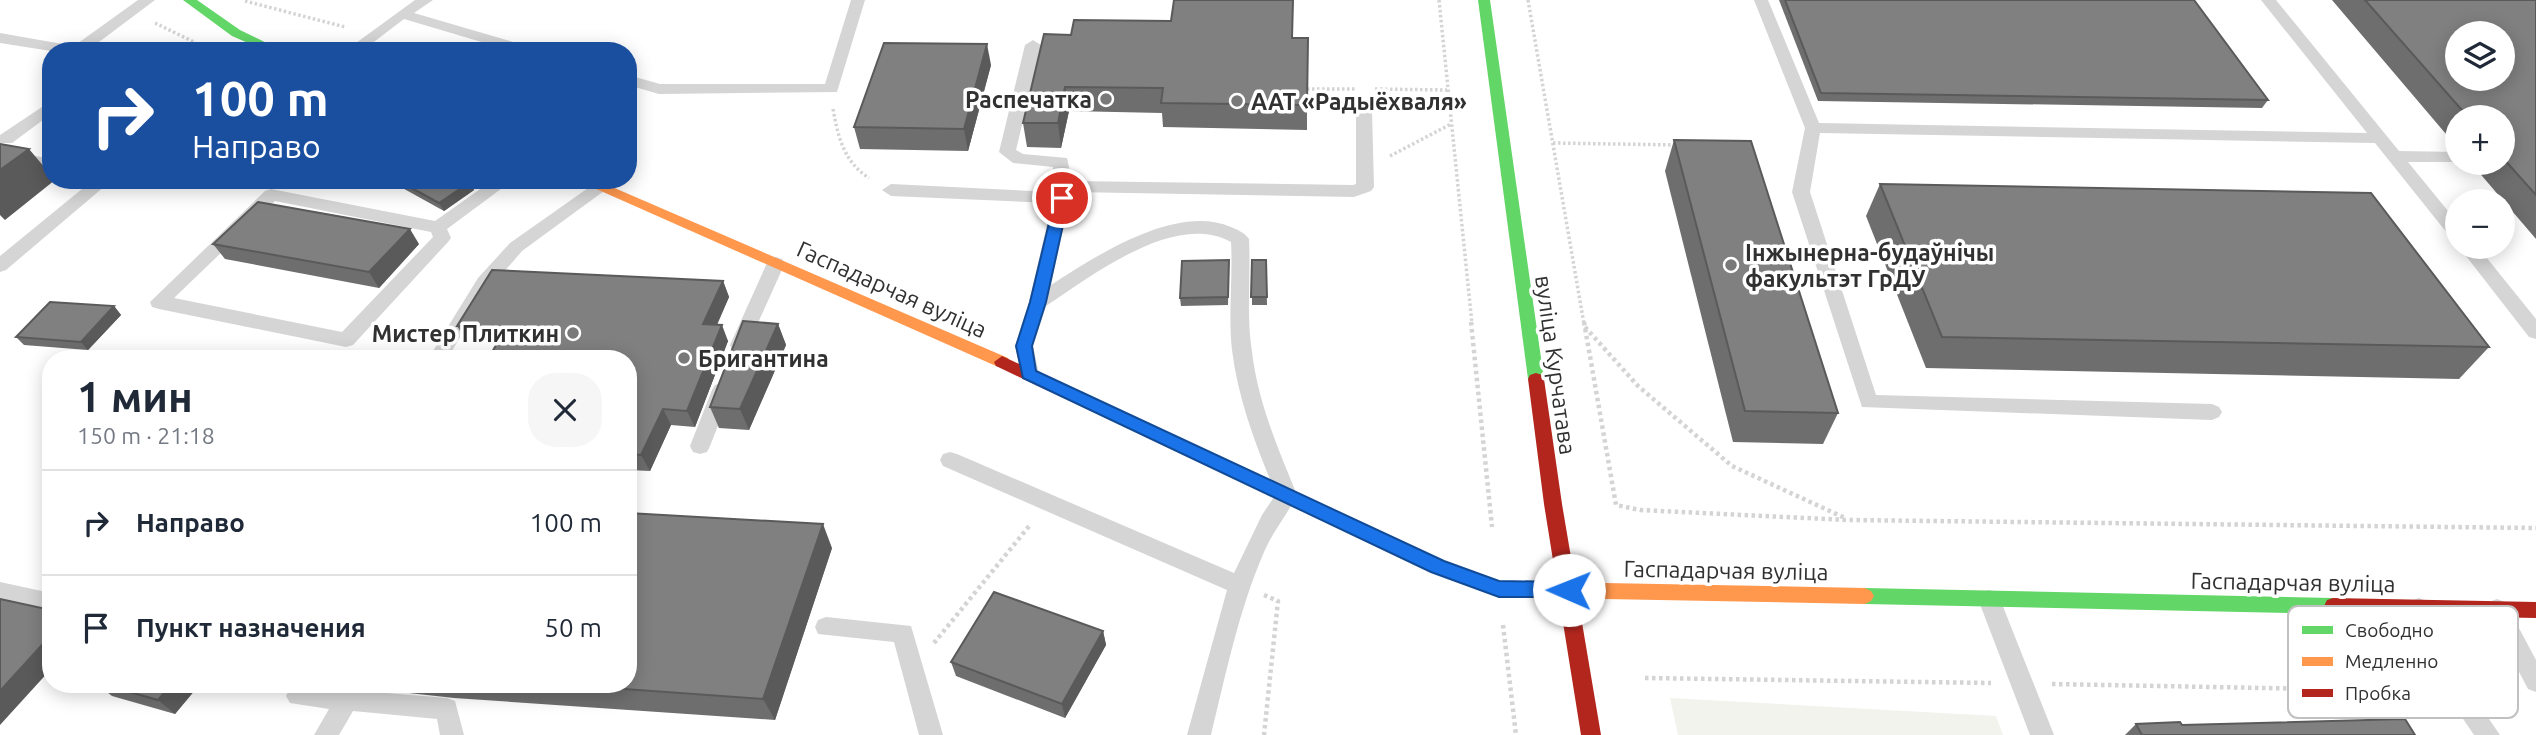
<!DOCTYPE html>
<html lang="ru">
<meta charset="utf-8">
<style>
:root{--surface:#fff;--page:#f6f6f7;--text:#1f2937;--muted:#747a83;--line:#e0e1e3}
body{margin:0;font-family:Ubuntu,sans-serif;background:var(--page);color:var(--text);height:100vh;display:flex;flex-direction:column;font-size:26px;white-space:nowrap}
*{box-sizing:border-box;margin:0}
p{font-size:23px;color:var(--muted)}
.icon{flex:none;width:38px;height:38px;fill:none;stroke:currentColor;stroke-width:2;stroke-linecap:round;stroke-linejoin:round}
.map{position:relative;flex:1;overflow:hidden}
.drawer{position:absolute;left:42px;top:350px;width:595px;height:343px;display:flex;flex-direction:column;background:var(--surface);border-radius:28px;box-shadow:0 4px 18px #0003}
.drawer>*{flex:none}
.guide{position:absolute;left:42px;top:42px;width:595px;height:147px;border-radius:28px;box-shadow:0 4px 18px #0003;background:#1a4fa0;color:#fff;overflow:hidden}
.controls{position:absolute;left:2445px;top:21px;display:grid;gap:14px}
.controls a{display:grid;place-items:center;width:70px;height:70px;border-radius:50%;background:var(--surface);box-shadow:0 4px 18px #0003;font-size:35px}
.pin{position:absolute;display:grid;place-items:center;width:60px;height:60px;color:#fff;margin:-30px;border:4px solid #fff;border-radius:50%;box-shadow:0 2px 7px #0007}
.me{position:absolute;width:77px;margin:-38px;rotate:271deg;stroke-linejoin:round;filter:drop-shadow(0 0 5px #0008)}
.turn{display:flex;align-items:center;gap:24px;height:147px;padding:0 35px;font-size:32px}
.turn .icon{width:91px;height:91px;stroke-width:2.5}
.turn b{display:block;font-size:49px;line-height:60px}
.round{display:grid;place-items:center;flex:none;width:74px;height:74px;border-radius:28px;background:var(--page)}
.headline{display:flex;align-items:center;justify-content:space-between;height:119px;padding:0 35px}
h1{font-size:42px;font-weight:600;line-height:52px}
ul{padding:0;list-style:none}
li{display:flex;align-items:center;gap:21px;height:105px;padding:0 35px;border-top:2px solid var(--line)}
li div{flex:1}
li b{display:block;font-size:26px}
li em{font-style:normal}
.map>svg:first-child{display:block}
</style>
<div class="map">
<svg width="2536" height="735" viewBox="0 0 2536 735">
<rect width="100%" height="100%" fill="#fff"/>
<polygon fill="#f1f3ec" points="1670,698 1996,716 2003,735 1678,735"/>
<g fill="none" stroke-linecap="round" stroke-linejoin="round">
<g stroke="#d4d4d4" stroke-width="3.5" stroke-dasharray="2.5 2.5" stroke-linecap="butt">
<polyline points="1439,0 1472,324"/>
<polyline points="1528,0 1584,324"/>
<polyline points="245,1 345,27"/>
<polyline points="155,23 194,42"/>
<polyline points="1307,89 1356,89"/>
<polyline points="1375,89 1447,90"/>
<path d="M833 109C838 137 844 162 869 178"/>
<polyline points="1553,143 1678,145"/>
<polyline points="1390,156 1451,124"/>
</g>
<g stroke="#d4d4d4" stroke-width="4.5" stroke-dasharray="3.5 3.5" stroke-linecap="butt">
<polyline points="1471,322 1492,527"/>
<polyline points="1584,322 1616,505 1640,510 1847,520 2536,528"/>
<polyline points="1585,327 1638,386 1732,466 1845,518"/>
<polyline points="1264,595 1278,601 1264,735"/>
<polyline points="1503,625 1516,735"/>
<polyline points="934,643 1030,525"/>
<polyline points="1645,678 1991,683"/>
<polyline points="2052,684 2424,691"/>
</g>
<g fill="#d5d5d5" fill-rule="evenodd">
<polygon points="138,0 155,0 87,51 51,51 0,43 0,33 74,46"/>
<polygon points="415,0 433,0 414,13 534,48 536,51 512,51 404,19 362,51 345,51"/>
<polygon points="851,0 865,0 837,92 659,94 628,85 628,75 660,84 825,84"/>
<polygon points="1754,0 1768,0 1819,123 2367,133 2261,0 2276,0 2399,151 2457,152 2457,162 2408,162 2457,222 2457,240 2451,238 2375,143 1820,133 1810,192 1876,395 2212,404 2219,407 2222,412 2219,417 2212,420 1862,407 1792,192 1805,128"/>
<path d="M1033 40 1041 45 1016 150 1023 154 1067 158 1072 181 1353 185 1356 184V111L1364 106 1372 111 1374 187 1371 191 1354 197 1071 192 1051 285C1096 256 1176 203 1231 227 1238 230 1245 233 1249 239 1251 277 1246 314 1252 352 1258 402 1278 449 1297 495 1287 515 1273 531 1264 552 1239 610 1226 673 1211 735H1187L1227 590 943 466 940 460 943 454 950 452 957 454 1234 573 1262 515 1276 494C1257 448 1238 400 1232 350 1228 314 1233 278 1231 242 1175 211 1093 275 1046 306L1033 346 1039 374 1036 379 1029 381 1022 379 1015 346 1029 302 1052 203 891 196 882 190 891 184 1054 192 1053 167 1013 163 999 152 1025 45Z"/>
<polygon points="51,101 51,114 12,143 0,143 0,135"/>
<polygon points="0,149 51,159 51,169 0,159"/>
<polygon points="93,180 112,180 6,270 0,272 0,256"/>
<path d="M493 180H513L447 229 451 238 448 242 353 345 346 347 159 309 152 307 150 302 265 191 271 189 435 221ZM275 201 431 232 433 237 342 332 174 298Z"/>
<polygon points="598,181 607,187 604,191 522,251 490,288 447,359 428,359 478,278 510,243"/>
<polygon points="2459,247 2478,247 2536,319 2536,339 2529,337"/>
<polygon points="776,257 782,259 785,263 748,345 746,350 732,350 730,345 767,263 770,259"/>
<polygon points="722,383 729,385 732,390 710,446 707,452 700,454 693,452 690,446 712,390 715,385"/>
<polygon points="0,582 51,593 51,611 0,600"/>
<polygon points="1989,590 1997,592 2000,599 2054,735 2030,735 1978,599 1981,592"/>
<polygon points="2419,598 2427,601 2465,684 2500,735 2474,735 2449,698 2408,608 2411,601"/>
<polygon points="2497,599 2505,602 2536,660 2536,692 2528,689 2486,609 2489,602"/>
<polygon points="826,617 911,626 943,735 919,735 894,642 818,634 815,627 818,620"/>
<polygon points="292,684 315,684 314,687 447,698 455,701 464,735 440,735 437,719 353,711 339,735 314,735 329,709 290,703 286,696"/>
</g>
<g fill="#63d668" fill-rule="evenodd">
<polygon points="183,0 197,0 240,30 283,51 266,51 232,36"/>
<polygon points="1478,0 1490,0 1544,379 1542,383 1530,383 1528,379"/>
<polygon points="1865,588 2333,598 2339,600 2342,606 2339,612 2333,614 1865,604 1859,601 1856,596 1859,591"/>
</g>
<g fill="#ff974d" fill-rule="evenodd">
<polygon points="576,180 596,180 1008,358 1010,362 1002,368 996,366"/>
<polygon points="1362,524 1444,562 1499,581 1865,588 1871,591 1874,596 1871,601 1865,604 1499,597 1432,572 1356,536 1353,531 1356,526"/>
</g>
<g fill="#b3261e" fill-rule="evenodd">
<polygon points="1002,356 1368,526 1371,531 1368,536 1362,538 1356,536 996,366 994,362"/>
<polygon points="1536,373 1542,375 1544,379 1562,504 1601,735 1581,735 1544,504 1528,379 1530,375"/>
<polygon points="2333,598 2536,602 2536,618 2333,614 2327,612 2324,606 2327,600"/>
</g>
</g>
<g fill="#6e6e6e">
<polygon points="1779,0 2194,0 2268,100 2262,108 1818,101"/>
<polygon points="2332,0 2536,0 2536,239 2471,163 2502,163 2502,117 2457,117 2457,147"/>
<polygon points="1071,35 1293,38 1307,105 1307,130 1163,127 1162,113 1069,111 1061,148 1027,147 1023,123"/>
<polygon points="991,65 968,151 860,149 854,127"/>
<polygon points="1674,140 1838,413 1823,444 1733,442 1665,171"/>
<polygon points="388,180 467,180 470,182 474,190 444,211"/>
<polygon points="1880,184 2489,347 2459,379 1926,368 1866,216"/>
<polygon points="213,244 419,244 379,288 225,259"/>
<polygon points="1229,260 1228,305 1181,306 1180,298"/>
<polygon points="1252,260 1266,260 1267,305 1252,305"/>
<polygon points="723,281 729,297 717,325 728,341 695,427 671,425 650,471 628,470 628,359 497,343 467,342 457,326"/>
<polygon points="114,306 121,315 88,350 24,345 16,337"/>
<polygon points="778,324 786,345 749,430 719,428 710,407"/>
<polygon points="832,548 775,720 454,698 373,689 368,684 628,684"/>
<polygon points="1103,631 1106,645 1065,718 956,676 951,662"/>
<polygon points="97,684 200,684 175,714 112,696"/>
<polygon points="2136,724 2182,725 2415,735 2125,735"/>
</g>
<g fill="#5a5a5a">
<polygon points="987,44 991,65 968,151 964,129"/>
<polygon points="1065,87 1069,111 1061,148 1058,123"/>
<polygon points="29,149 51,175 51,180 55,180 5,220 0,215 0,170"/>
<polygon points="470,182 474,190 444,211 439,203"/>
<polygon points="410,229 419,244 379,288 369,272"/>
<polygon points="723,281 729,297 710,340 703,324"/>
<polygon points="114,306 121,315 88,350 81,342"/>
<polygon points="778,324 786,345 749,430 740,409"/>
<polygon points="722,325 728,341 695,427 687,411"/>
<polygon points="663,409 671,425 650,471 641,455"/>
<polygon points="823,524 832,548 775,720 763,699"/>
<polygon points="1103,631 1106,645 1065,718 1062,704"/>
<polygon points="51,635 51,669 0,725 0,691"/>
<polygon points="172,684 200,684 175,714 158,700"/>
</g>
<g fill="#808080" stroke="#5a5a5a" stroke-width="2" fill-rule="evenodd">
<polygon points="1174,0 1293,0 1292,38 1308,38 1307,105 1161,103 1163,88 1065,87 1058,123 1023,123 1044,34 1071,35 1074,20 1171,21"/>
<polygon points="1785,0 2194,0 2268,100 1821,93"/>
<path d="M2365 0H2536V195L2502 157V117H2468ZM2457 33H2502V79H2457Z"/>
<polygon points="884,43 987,44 964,129 854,127"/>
<polygon points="1674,140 1751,141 1838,413 1745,411"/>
<polygon points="0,144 29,149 0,170"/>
<polygon points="397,180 467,180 470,182 439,203"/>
<polygon points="1880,184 2371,193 2489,347 1942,337"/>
<polygon points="258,202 410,229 369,272 213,244"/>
<polygon points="1229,260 1228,297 1180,298 1182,261"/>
<polygon points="1252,260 1266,260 1267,297 1251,297"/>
<polygon points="492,270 723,281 703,324 722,325 687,411 663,409 641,455 628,454 628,403 630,399 628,398 628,359 488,359 506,328 457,326"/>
<polygon points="50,302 114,306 81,342 16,337"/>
<polygon points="743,321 778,324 740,409 710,407"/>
<polygon points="628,513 823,524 763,699 555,684 628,684"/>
<polygon points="994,592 1103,631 1062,704 951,662"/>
<polygon points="0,599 51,610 51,635 0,691"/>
<polygon points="101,684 172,684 158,700"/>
<polygon points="2405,719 2415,735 2142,735 2136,724 2180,722 2182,725"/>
</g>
<polygon fill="#1a73e8" stroke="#114b97" stroke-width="2" points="1062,193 1069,198 1046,302 1032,346 1036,371 1444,561 1499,581 1569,582 1575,584 1578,590 1575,595 1569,597 1499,597 1431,572 1023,378 1016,346 1030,302 1055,198"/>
<g fill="#797979" stroke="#fff" stroke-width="2.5">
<circle cx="1106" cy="99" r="7"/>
<circle cx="1237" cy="101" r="7"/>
<circle cx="1731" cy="265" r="7"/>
<circle cx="573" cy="333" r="7"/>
<circle cx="684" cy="358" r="7"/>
</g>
<g text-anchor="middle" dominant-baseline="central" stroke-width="7" stroke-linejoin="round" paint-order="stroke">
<g font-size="23" font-weight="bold" fill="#313131" stroke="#fff" text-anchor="start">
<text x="1092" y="99" text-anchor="end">Распечатка</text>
<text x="1251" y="101">ААТ «Радыёхваля»</text>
<text x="1745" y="252">Інжынерна-будаўнічы<tspan x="1745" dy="26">факультэт ГрДУ</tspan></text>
<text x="559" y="333" text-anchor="end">Мистер Плиткин</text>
<text x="698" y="358">Бригантина</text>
</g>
<g font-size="23" fill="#313131" stroke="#fff">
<text transform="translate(892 289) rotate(24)">Гаспадарчая вуліца</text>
<text transform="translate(1556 365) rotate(82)">вуліца Курчатава</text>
<text transform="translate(1726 570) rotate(1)">Гаспадарчая вуліца</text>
<text transform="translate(2293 582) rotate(1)">Гаспадарчая вуліца</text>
</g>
</g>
<rect x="2288" y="606" width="230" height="112" rx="10" fill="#fff" stroke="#c1c1c1" stroke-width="2"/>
<rect x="2302" y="626" width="31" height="8" fill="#63d668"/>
<rect x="2302" y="657" width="31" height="9" fill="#ff974d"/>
<rect x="2302" y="689" width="31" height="8" fill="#b3261e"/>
<g font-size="19" fill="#313131">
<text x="2345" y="637">Свободно</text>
<text x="2345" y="668">Медленно</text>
<text x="2345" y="700">Пробка</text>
</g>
</svg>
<div class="controls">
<a><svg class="icon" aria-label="layers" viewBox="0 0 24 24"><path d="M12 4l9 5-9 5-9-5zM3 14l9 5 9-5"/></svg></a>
<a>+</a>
<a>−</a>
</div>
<div class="pin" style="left:1062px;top:198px;background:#d93025"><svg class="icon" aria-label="arrive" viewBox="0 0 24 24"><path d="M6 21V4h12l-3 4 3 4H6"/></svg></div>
<svg class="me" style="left:1569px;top:590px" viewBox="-20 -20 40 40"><circle r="19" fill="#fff"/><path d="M0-13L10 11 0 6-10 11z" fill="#1a73e8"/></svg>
<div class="guide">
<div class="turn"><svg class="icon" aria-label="right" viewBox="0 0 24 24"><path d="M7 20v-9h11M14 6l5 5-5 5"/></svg><div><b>100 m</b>Направо</div></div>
</div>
<section class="drawer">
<div class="headline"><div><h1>1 мин</h1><p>150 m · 21:18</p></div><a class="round"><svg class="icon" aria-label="close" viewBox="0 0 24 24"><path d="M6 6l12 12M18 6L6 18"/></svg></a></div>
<ul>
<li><svg class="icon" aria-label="right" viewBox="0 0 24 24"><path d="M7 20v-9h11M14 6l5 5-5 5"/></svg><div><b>Направо</b></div><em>100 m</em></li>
<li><svg class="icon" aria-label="arrive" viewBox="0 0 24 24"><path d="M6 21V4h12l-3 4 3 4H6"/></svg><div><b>Пункт назначения</b></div><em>50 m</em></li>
</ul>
</section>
</div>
